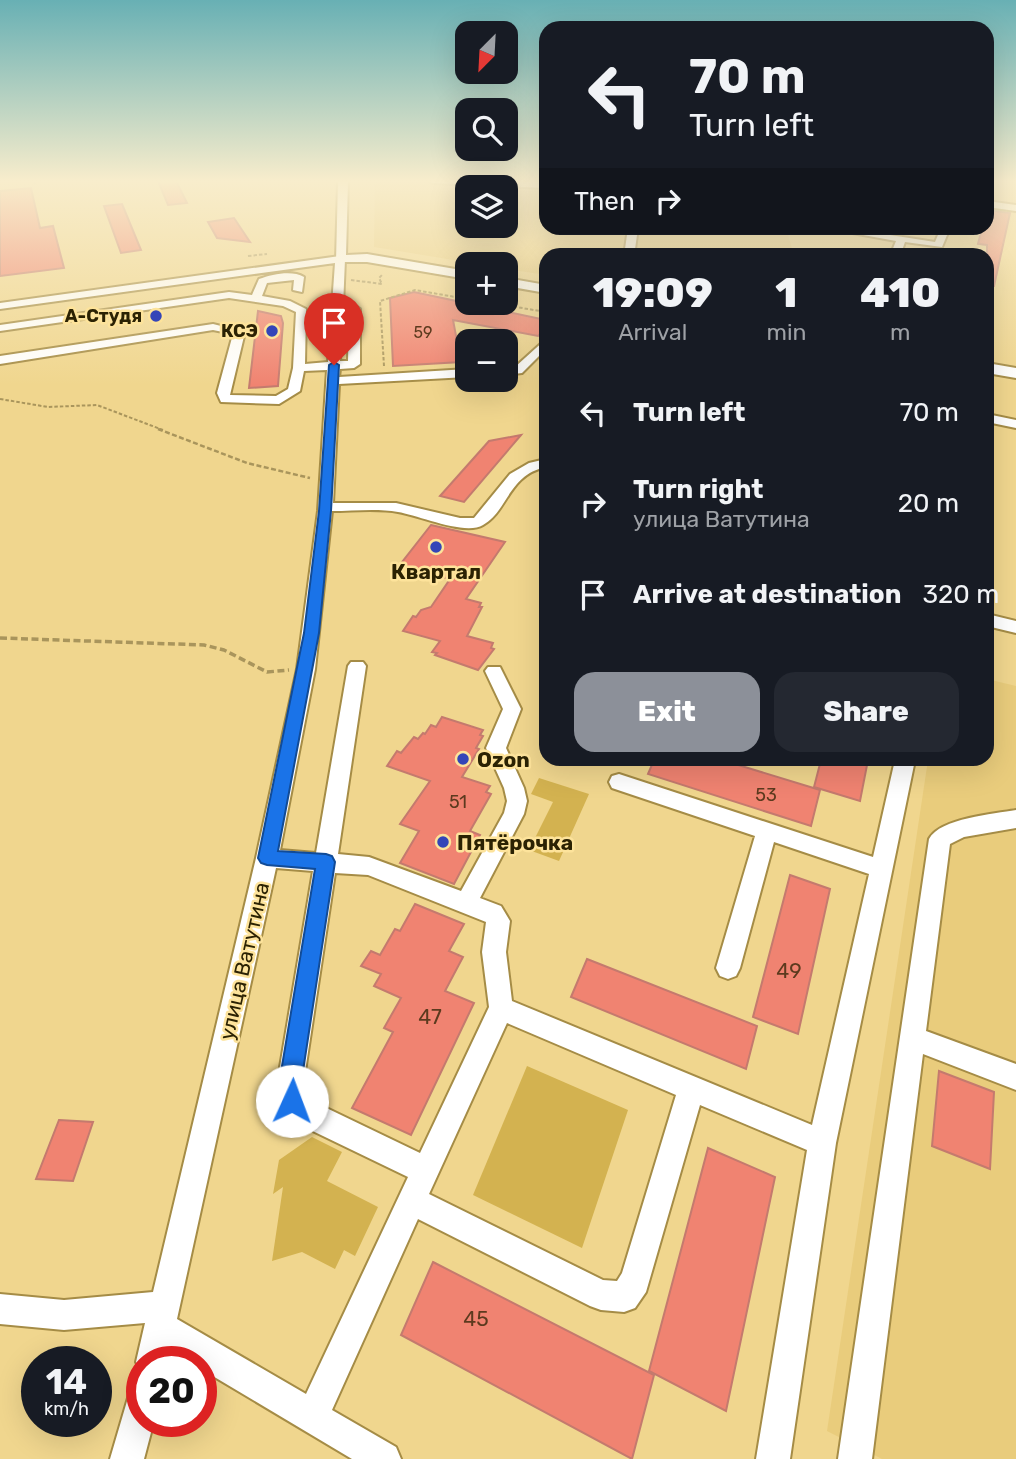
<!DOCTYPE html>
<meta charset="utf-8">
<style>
:root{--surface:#171b24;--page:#242831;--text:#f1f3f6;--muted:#9ea1a6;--accent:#8c9099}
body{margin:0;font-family:Rubik,sans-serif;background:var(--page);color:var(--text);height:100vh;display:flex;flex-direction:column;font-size:26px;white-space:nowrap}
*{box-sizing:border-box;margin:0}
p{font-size:23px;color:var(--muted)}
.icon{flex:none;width:38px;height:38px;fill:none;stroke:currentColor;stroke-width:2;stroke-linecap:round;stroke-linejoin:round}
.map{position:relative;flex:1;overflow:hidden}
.side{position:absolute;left:539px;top:248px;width:455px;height:518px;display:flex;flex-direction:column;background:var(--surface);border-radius:21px;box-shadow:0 7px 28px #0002}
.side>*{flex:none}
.banner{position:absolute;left:539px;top:21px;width:455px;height:214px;border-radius:21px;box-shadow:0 7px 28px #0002;background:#171b24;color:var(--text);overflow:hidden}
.needle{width:46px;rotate:204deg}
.buttons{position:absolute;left:455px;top:21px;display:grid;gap:14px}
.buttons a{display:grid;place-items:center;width:63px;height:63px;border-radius:14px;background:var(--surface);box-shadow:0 7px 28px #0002;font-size:35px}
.speed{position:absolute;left:21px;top:1346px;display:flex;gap:14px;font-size:35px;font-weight:700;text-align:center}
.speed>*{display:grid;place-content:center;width:91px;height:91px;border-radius:50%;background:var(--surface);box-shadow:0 7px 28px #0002;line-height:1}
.speed small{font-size:18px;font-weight:400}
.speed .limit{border:10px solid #d22;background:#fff;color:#111}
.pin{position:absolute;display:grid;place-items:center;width:60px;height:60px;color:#fff;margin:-72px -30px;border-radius:50% 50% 50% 0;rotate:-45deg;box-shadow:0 0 7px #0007}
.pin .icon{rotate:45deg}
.me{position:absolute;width:77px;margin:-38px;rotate:2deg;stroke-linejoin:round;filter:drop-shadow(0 0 5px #0008)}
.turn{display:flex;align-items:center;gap:24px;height:147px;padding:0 35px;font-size:32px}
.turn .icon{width:91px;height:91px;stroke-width:2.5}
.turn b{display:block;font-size:49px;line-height:60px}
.then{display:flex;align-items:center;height:66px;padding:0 35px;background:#0003;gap:14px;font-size:26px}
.eta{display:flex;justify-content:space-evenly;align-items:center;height:119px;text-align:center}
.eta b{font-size:42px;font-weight:800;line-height:49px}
.cta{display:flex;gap:14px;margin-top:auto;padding:14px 35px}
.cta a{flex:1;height:80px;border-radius:21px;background:var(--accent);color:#fff;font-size:28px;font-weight:800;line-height:80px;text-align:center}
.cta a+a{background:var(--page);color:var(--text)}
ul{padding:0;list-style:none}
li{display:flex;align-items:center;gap:21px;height:91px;padding:0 35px}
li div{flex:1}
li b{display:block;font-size:26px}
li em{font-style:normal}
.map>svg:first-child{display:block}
</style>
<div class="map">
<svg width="1016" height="1459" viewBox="0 0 1016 1459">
<rect width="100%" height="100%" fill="#f0d68e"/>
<g fill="#e9cc7c" fill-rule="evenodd">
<path d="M375 181H546V228H786L794 255 546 256V275L506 269V264H478L374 247ZM467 187H506V226H467Z"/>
<polygon points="987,679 1016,686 1016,1459 882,1459 827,1431 928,760 987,760"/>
</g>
<g fill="#d3b250">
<polygon points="539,778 589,794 559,861 529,850 553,802 531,794"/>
<polygon points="527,1066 628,1110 582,1248 473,1195"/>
<polygon points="312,1137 342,1152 327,1181 378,1207 355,1256 344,1250 335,1269 302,1252 272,1261 283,1187 273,1194 279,1160"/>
</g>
<g fill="#f08371" stroke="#c47a6e" stroke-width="2">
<polygon points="158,181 176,181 187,203 168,205"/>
<polygon points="31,188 40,228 53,226 64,268 0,276 0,191"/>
<polygon points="122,204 141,250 121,253 104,206"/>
<polygon points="987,210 1010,213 994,286 987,286 987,245 978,244 982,228 987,228"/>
<polygon points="234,218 250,242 217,238 208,222"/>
<polygon points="414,292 546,320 546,328 538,336 453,320 461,362 393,366 390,298"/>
<polygon points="258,311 281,316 283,323 278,386 249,388"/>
<polygon points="521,435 464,502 440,496 489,441"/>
<polygon points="431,525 505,542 466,599 481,603 479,607 482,607 467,636 493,643 491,648 494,649 478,670 435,655 437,653 432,652 440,641 403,631 413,616 416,617 421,610 431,607 450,579 399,566"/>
<polygon points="442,717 483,730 480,735 483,736 476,748 479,749 462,777 490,786 486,792 491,794 470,831 480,835 454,884 400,863 419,831 400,824 430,781 387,766 397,751 401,753 414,737 418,739 423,733 425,734 431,725 436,727"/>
<polygon points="654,760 722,760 820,790 811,826 648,774"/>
<polygon points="821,760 868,760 860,801 814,787"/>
<polygon points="790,875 830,889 798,1034 753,1017"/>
<polygon points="415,904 464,924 449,951 463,957 445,991 474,1003 411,1135 352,1108 393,1032 384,1028 401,998 374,986 381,974 361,966 371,951 380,955 395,929 400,931"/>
<polygon points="587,959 757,1026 746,1069 571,997"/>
<polygon points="939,1071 994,1092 990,1169 932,1146"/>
<polygon points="59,1120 93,1122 73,1181 36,1179"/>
<polygon points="708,1148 775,1177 726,1411 649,1371"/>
<polygon points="433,1262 654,1375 632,1459 401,1335"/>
</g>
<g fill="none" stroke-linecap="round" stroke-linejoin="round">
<defs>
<g id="minor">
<polygon points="429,181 546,182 546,188 433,183"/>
<polygon points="987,201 1016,205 1016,211 987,207"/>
<polygon points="628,228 638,228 634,256 624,256"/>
<polygon points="825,228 845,228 935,242 941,228 950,228 942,247 905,242 900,256 890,256 896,241"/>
<path d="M340 256 345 259 343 307 355 306 360 309V364L354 368 340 369 339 377 467 369V377L339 384 333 503H396L460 518H474L510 474 529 463 546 459V467C508 475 508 511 483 525 465 536 418 515 398 512 377 508 353 511 332 511L315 669 280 850 316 853 348 666 351 662H363L366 666 338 854 369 857 461 891 504 813 507 801 504 788 486 748 503 709 485 671 488 667H500L521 709 506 748 524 788 527 801 524 814 480 898 501 906 510 921 506 952 512 1001 812 1125 869 874 774 842 740 968 736 976 728 979 720 976 716 968 755 836 612 788 609 782 612 776 619 774 873 857 895 760H915L836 1143 790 1459H756L807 1150 700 1105 646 1292 635 1308 624 1312 601 1310 590 1306 418 1219 332 1410 396 1447 401 1459H352L201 1369V1362H189L170 1350 168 1362H142L141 1373 136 1362 145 1323 64 1330 0 1324V1294L64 1300 153 1292 256 858 297 669 318 511 327 370 304 371 300 391 279 404 221 402 217 393 233 334 213 330 0 364V356L213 324 245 332 230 395 276 396 288 389 293 368 296 312 283 306 229 298 0 331V325L229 292 252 295 259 279C273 274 292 270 304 277L302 292 293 290 294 280 267 283 262 296 290 301 306 309 305 364 328 362 335 263 0 309V303ZM349 313 348 361H340L342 314ZM276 868 313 871 277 1085 283 1110 294 1122 408 1177 306 1394 177 1319ZM335 873 368 875 486 922 482 952 489 1007 420 1153 314 1102 304 1094 303 1085ZM507 1023 676 1095 622 1273 617 1281 603 1280 429 1194Z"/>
<polygon points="546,339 546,349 522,373 506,375 506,367 515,367"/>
<polygon points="987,414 1016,420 1016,428 987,422"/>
<polygon points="987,614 1016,621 1016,633 987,626"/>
<path d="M1016 810V828L964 837 950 844 926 1031 1016 1064V1090L923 1054 872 1459H838L929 839C940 818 994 814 1016 810Z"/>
<polygon points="142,1387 142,1421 154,1421 144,1459 110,1459 130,1391"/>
</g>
<g id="major">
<polygon points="338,181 348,181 346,255 367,254 467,271 467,279 367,262 336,262"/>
<polygon points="506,278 546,285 546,293 506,286"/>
<polygon points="987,363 1016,368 1016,378 987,373"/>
</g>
</defs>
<use href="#minor" stroke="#a58c46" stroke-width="4"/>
<use href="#major" stroke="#a58c46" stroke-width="4"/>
<g stroke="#a9955c" stroke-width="2" stroke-dasharray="3.5 2" stroke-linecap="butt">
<polyline points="34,181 35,184"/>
<polyline points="248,256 267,254"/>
<polyline points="351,280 382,284 379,278 382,275"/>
<polyline points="492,303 546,312"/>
<polyline points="384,366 380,301 415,290 467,299"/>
<polyline points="0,399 48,407 97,405 163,430"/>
</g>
<polyline stroke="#a9955c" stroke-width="2.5" stroke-dasharray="5 2.5" stroke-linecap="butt" points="158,429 247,463 310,478"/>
<polyline stroke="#a9955c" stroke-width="3.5" stroke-dasharray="7 3.5" stroke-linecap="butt" points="0,638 204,645 224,650 267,672 289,670"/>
<use href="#minor" fill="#fff" fill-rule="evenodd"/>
<use href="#major" fill="#fff" fill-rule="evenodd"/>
</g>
<linearGradient id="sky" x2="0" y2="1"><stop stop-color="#68b0b4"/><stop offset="0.47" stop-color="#f8edcc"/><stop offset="1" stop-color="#f8edcc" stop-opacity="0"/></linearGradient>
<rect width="1016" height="385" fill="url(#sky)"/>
<polygon fill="#1a73e8" stroke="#114b97" stroke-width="2" points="334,362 339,365 331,511 319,633 278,851 326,854 332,856 335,862 301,1084 303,1101 300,1109 292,1112 284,1109 279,1084 315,869 267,865 261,863 258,858 304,633 319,511 329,365"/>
<g fill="#3445b8" stroke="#fde39b" stroke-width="2.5">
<circle cx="156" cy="316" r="7"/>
<circle cx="272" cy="331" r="7"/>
<circle cx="436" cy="547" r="7"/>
<circle cx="463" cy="759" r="7"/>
<circle cx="443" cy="842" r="7"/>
</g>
<g text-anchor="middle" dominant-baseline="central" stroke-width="5" stroke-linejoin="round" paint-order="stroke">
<g font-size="16" fill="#5c3a1e">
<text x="423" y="332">59</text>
</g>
<g font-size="18" font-weight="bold" fill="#2b2203" stroke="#fde39b" text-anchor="end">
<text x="142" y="316">А-Студя</text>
<text x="258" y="331">КСЭ</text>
</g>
<g font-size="18" fill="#5c3a1e">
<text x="766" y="795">53</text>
<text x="458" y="802">51</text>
</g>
<g font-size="21" font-weight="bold" fill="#2b2203" stroke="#fde39b" text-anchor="start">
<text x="436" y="571" text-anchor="middle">Квартал</text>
<text x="477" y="759">Ozon</text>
<text x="457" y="842">Пятёрочка</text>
</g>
<g font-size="21" fill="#2b2203" stroke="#fde39b">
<text transform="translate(244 961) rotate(-77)">улица Ватутина</text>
</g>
<g font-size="21" fill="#5c3a1e">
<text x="789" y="970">49</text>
<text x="430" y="1016">47</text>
<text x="476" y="1318">45</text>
</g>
</g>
</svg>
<div class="buttons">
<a><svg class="needle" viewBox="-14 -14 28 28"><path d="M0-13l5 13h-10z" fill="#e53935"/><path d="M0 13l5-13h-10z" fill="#9ea1a6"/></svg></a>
<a><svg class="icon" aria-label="search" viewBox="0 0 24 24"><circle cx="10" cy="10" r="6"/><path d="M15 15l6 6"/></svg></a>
<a><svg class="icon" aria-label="layers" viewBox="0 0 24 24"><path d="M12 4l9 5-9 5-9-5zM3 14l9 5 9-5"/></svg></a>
<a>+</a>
<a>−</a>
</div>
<div class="speed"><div>14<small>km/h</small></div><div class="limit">20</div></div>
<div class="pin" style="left:334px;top:365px;background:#d93025"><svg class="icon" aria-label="arrive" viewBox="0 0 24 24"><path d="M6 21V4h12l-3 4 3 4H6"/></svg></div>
<svg class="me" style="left:292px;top:1101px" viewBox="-20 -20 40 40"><circle r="19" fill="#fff"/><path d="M0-13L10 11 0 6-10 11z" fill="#1a73e8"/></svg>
<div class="banner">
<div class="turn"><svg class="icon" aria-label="left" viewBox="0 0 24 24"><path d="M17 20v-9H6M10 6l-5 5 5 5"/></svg><div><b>70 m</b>Turn left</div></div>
<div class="then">Then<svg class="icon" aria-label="right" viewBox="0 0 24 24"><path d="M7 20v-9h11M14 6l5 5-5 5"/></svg></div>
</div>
<section class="side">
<div class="eta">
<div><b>19:09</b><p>Arrival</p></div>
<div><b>1</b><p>min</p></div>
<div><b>410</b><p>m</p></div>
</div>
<ul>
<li><svg class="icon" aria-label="left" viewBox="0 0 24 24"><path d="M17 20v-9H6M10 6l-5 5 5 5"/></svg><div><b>Turn left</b></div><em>70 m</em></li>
<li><svg class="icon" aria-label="right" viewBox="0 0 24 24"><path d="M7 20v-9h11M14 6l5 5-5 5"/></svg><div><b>Turn right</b><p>улица Ватутина</p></div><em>20 m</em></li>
<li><svg class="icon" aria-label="arrive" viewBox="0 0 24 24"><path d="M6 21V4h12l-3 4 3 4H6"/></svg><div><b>Arrive at destination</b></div><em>320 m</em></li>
</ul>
<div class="cta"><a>Exit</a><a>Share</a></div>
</section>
</div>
